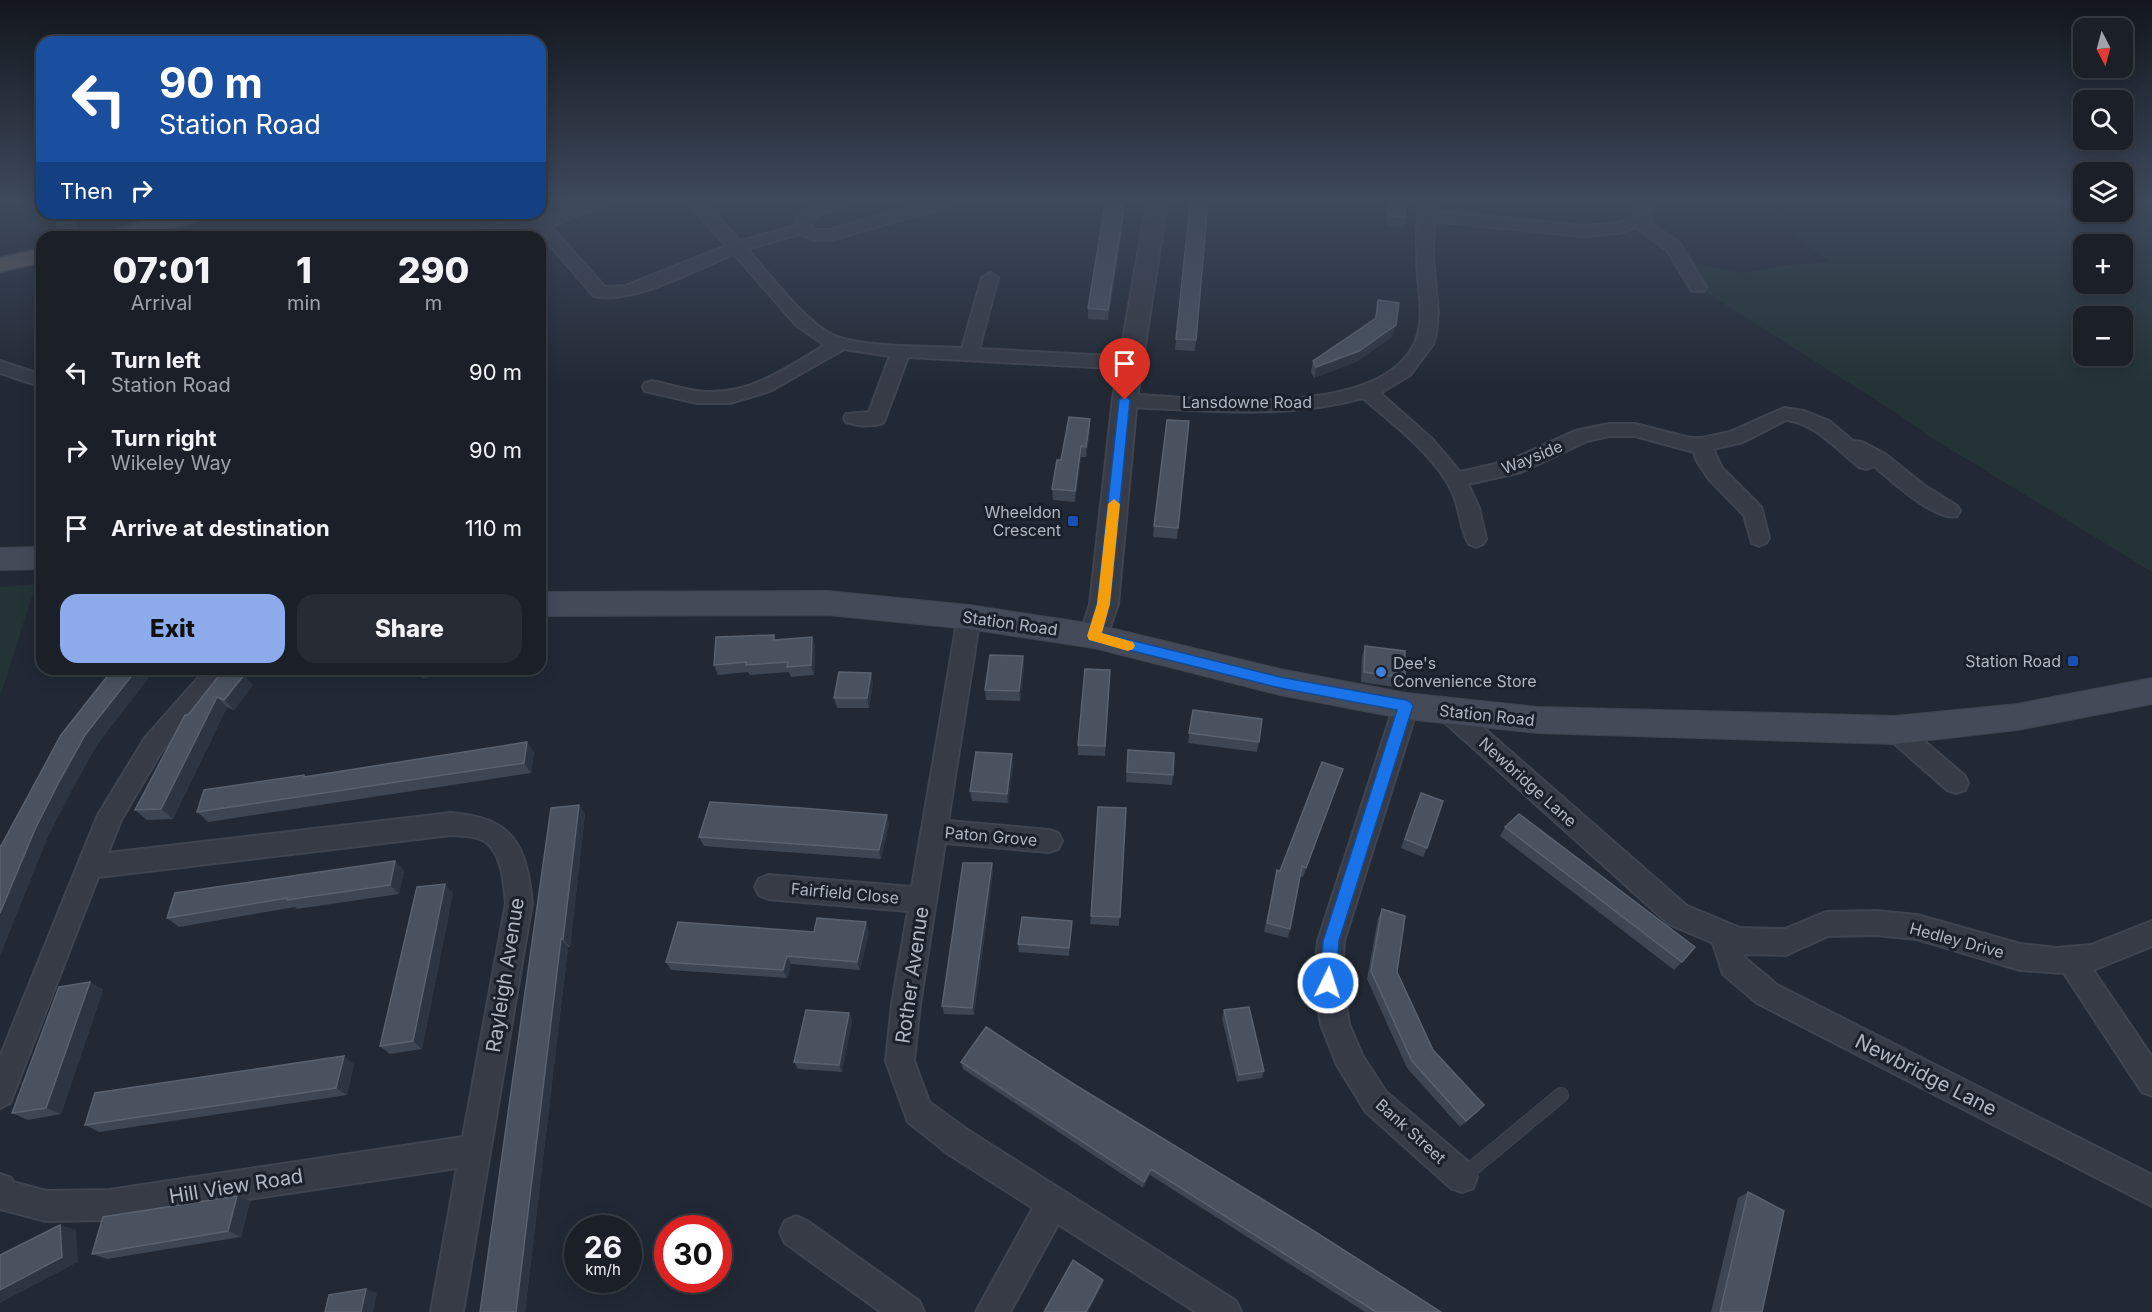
<!DOCTYPE html>
<meta charset="utf-8">
<style>
:root{--surface:#1a1f28;--page:#272c34;--text:#f1f3f6;--muted:#9fa2a8;--line:#383d45;--accent:#8dabeb}
body{margin:0;font-family:Inter,sans-serif;background:var(--page);color:var(--text);height:100vh;display:flex;flex-direction:column;font-size:22px;white-space:nowrap}
*{box-sizing:border-box;margin:0}
p{font-size:20px;color:var(--muted)}
.icon{flex:none;width:33px;height:33px;fill:none;stroke:currentColor;stroke-width:2;stroke-linecap:round;stroke-linejoin:round}
.map{position:relative;flex:1;overflow:hidden}
.side{position:absolute;left:36px;top:231px;width:510px;height:444px;display:flex;flex-direction:column;background:var(--surface);border-radius:18px;box-shadow:0 3px 15px #0003,0 0 0 2px var(--line)}
.side>*{flex:none}
.hud{position:absolute;left:36px;top:36px;width:510px;height:183px;border-radius:18px;box-shadow:0 3px 15px #0003,0 0 0 2px var(--line);background:#1a4fa0;color:#fff;overflow:hidden}
.needle{width:39px;rotate:174deg}
.buttons{position:absolute;left:2073px;top:18px;display:grid;gap:12px}
.buttons a{display:grid;place-items:center;width:60px;height:60px;border-radius:12px;background:var(--surface);box-shadow:0 3px 15px #0003,0 0 0 2px var(--line);font-size:30px}
.speed{position:absolute;left:564px;top:1215px;display:flex;gap:12px;font-size:30px;font-weight:700;text-align:center}
.speed>*{display:grid;place-content:center;width:78px;height:78px;border-radius:50%;background:var(--surface);box-shadow:0 3px 15px #0003,0 0 0 2px var(--line);line-height:1}
.speed small{font-size:15px;font-weight:400}
.speed .limit{border:9px solid #d22;background:#fff;color:#111}
.pin{position:absolute;display:grid;place-items:center;width:51px;height:51px;color:#fff;margin:-62px -26px;border-radius:50% 50% 50% 0;rotate:-45deg;box-shadow:0 0 6px #0007}
.pin .icon{rotate:45deg}
.me{position:absolute;width:66px;margin:-33px;rotate:4deg;stroke-linejoin:round;filter:drop-shadow(0 0 4px #0008)}
.turn{display:flex;align-items:center;gap:21px;height:126px;padding:0 24px;font-size:27px}
.turn .icon{width:78px;height:78px;stroke-width:2.5}
.turn b{display:block;font-size:42px;line-height:51px}
.then{display:flex;align-items:center;height:57px;padding:0 24px;background:#0003;gap:12px;font-size:22px}
.eta{display:flex;justify-content:space-evenly;align-items:center;height:102px;text-align:center}
.eta b{font-size:36px;font-weight:800;line-height:42px}
.cta{display:flex;gap:12px;margin-top:auto;padding:12px 24px}
.cta a{flex:1;height:69px;border-radius:18px;background:var(--accent);color:#111;font-size:24px;font-weight:800;line-height:69px;text-align:center}
.cta a+a{background:var(--page);color:var(--text)}
ul{padding:0;list-style:none}
li{display:flex;align-items:center;gap:18px;height:78px;padding:0 24px}
li div{flex:1}
li b{display:block;font-size:22px}
li em{font-style:normal}
.map>svg:first-child{display:block}
</style>
<div class="map">
<svg width="2152" height="1312" viewBox="0 0 2152 1312">
<rect width="100%" height="100%" fill="#222935"/>
<g fill="#243336" fill-rule="evenodd">
<path d="M1785 203H2083L2084 212H2122L2123 203H2152V572L1932 438 1898 414 1707 293 1693 264 1743 273 1786 265 1831 262 1771 219ZM2084 244H2122V284H2084ZM2084 316H2122V356H2084Z"/>
<polygon points="36,584 0,697 0,587"/>
</g>
<g fill="none" stroke-linecap="round" stroke-linejoin="round">
<defs>
<polyline id="service-far1" points="467,237 505,226 545,226"/>
<polyline id="service" points="1462,1177 1561,1095"/>
<g id="minor">
<path d="M581 203H604L602 206 554 225 552 228 605 287 625 286 726 246 689 203H706L740 241 795 226C802 201 826 203 848 203L846 206 816 216 810 227 817 230H830L924 203H951L949 206 831 240H814L800 234 747 249C768 273 809 327 837 337 869 348 926 346 962 348L982 278 990 273 998 278 979 349 1130 357 1136 359 1139 363 1136 367 1130 369 908 357 885 419 883 423C871 427 858 426 846 422L844 418 846 414 869 412 890 356 844 349 770 391 730 403H697L645 391 643 387 645 383 652 381C670 385 688 391 706 392 751 394 789 367 825 345L796 325 734 254C697 269 632 305 594 296L536 229 541 219Z"/>
<path d="M1418 203H1434V211L1584 226 1617 223 1635 216 1637 203H1649L1651 219 1649 222 1680 244 1706 287 1704 291H1692L1668 251 1636 227 1619 233 1584 236 1434 221 1433 258 1438 312 1436 334 1433 344 1410 375 1380 393 1432 439 1460 472 1509 461 1575 431 1609 424H1635L1690 438H1702L1730 432 1784 408 1804 411 1829 421 1853 441 1862 442 1885 454 1925 486 1957 506 1960 511 1957 516C1936 522 1891 480 1874 466L1866 469 1859 467C1838 450 1815 423 1786 420L1743 442 1713 449 1722 468 1761 507 1769 538 1766 543 1759 546 1752 543 1744 515 1708 478 1697 461 1694 452 1635 436H1609L1587 441 1521 472 1468 484 1479 508 1486 539 1483 544 1476 547 1469 544C1460 529 1460 508 1452 491 1434 454 1394 425 1363 398 1301 415 1238 413 1174 409 1156 408 1136 409 1118 404L1116 400 1118 396 1125 394C1195 398 1384 422 1416 340 1426 315 1417 285 1417 258 1416 240 1418 222 1418 203Z"/>
<polygon points="58,213 74,213 75,237 59,237"/>
<polygon points="0,361 42,375 42,387 0,373"/>
<polygon points="969,609 977,611 980,617 948,821 1049,830 1058,833 1062,841 1058,849 1049,852 945,843 920,1004 914,1061 929,1102 969,1131 1236,1301 1241,1312 1196,1312 1058,1224 1010,1312 976,1312 1033,1208 947,1153 908,1122 886,1061 892,1004 908,911 768,899 759,895 755,887 759,879 768,875 912,887 958,617 961,611"/>
<path d="M206 669H231L161 752 121 820 108 853 451 813C513 818 526 844 532 903L463 1312H431L457 1168 109 1220 46 1221 0 1209V1174L11 1178 13 1182 46 1191 109 1190 463 1137 506 903C504 882 502 848 480 839 471 835 460 836 451 835L98 877 10 1103 0 1108V1057L98 815 145 738Z"/>
<polygon points="1406,697 1414,699 1418,706 1344,941 1342,983 1349,1024 1362,1055 1386,1092 1473,1166 1477,1177 1473,1188 1462,1192 1451,1188 1366,1112 1337,1065 1321,1024 1314,983 1318,941 1394,706 1398,699"/>
<polygon points="1448,701 1456,704 1687,906 1740,928 1785,929 1826,912 1876,911 1917,915 2020,944 2056,948 2091,945 2152,921 2152,946 2093,970 2152,1057 2152,1096 2142,1092 2064,973 2020,970 1917,939 1876,935 1828,936 1786,955 1743,954 1744,957 1777,985 2152,1175 2152,1206 1757,1003 1723,974 1713,943 1669,924 1440,718 1436,711 1440,704"/>
<polygon points="1895,720 1903,723 1965,776 1968,783 1965,790 1956,793 1947,790 1887,737 1883,730 1887,723"/>
<polygon points="796,1216 807,1221 919,1301 924,1312 881,1312 785,1243 780,1232 785,1221"/>
</g>
<polygon id="tertiary" points="1144,203 1164,203 1166,208 1137,398 1118,604 1104,644 1094,647 1084,644 1080,636 1090,604 1113,398 1146,208"/>
<g id="secondary">
<polygon points="42,547 42,569 0,570 0,548"/>
<polygon points="828,591 969,605 1094,624 1280,669 1406,693 1537,707 1895,716 2017,704 2152,678 2152,704 2017,730 1895,744 1537,733 1406,719 1280,695 1094,648 969,629 828,615 540,616 540,592"/>
</g>
<g id="trunk">
<polygon points="175,213 214,213 210,218 140,237 101,237 105,232"/>
<polygon points="42,248 42,262 0,272 0,258"/>
</g>
</defs>
<use href="#service-far1" stroke="#3f444f" stroke-width="10"/>
<use href="#service" stroke="#3f444f" stroke-width="16"/>
<use href="#minor" stroke="#3f444f" stroke-width="4"/>
<use href="#tertiary" stroke="#3f444f" stroke-width="4"/>
<use href="#secondary" stroke="#3f444f" stroke-width="2"/>
<use href="#trunk" stroke="#404650" stroke-width="3"/>
<use href="#service-far1" stroke="#363b46" stroke-width="8"/>
<use href="#service" stroke="#363b46" stroke-width="14"/>
<use href="#minor" fill="#363b46" fill-rule="evenodd"/>
<use href="#tertiary" fill="#363b46" fill-rule="evenodd"/>
<use href="#secondary" fill="#444a58" fill-rule="evenodd"/>
<use href="#trunk" fill="#605e5d" fill-rule="evenodd"/>
</g>
<g fill="#3e4553">
<polygon points="1190,203 1202,263 1195,351 1175,350"/>
<polygon points="1387,203 1406,203 1406,217 1404,228 1387,226"/>
<polygon points="1123,227 1108,320 1088,319 1088,308"/>
<polygon points="1378,300 1393,336 1356,362 1314,378 1311,372 1313,361 1375,319"/>
<polygon points="1090,419 1090,430 1086,457 1081,457 1075,502 1053,500 1052,489 1061,460"/>
<polygon points="1189,421 1177,539 1153,537 1154,526"/>
<polygon points="774,635 775,640 812,637 815,647 814,675 791,677 789,672 750,675 748,672 718,675 714,665"/>
<polygon points="1365,646 1405,678 1401,688 1361,682 1362,656"/>
<polygon points="1023,656 1024,666 1020,701 986,700 985,690"/>
<polygon points="415,669 494,669 422,678"/>
<polygon points="1110,670 1105,756 1078,755 1078,745"/>
<polygon points="244,675 253,685 234,710 227,707 173,819 147,820 135,810 188,715"/>
<polygon points="873,683 869,708 837,708 834,698"/>
<polygon points="1193,710 1259,742 1257,752 1188,743"/>
<polygon points="527,742 534,752 531,773 208,822 197,812 304,775 306,777"/>
<polygon points="1128,750 1173,775 1172,785 1126,782"/>
<polygon points="1012,754 1013,764 1008,803 972,801 970,791"/>
<polygon points="1343,769 1303,877 1300,876 1290,929 1288,938 1264,932 1277,870 1280,871"/>
<polygon points="1421,793 1427,848 1423,857 1401,848"/>
<polygon points="579,805 585,814 570,947 568,947 525,1312 480,1312"/>
<polygon points="1126,808 1119,926 1090,924 1091,916"/>
<polygon points="889,824 881,859 704,846 699,837"/>
<polygon points="1505,827 1682,962 1674,970 1500,836"/>
<polygon points="992,863 993,872 974,1015 944,1014 942,1006"/>
<polygon points="404,870 399,894 297,909 295,907 179,927 167,918"/>
<polygon points="453,893 422,1049 390,1054 380,1046"/>
<polygon points="1382,909 1397,972 1433,1050 1484,1105 1478,1112 1460,1127 1407,1068 1367,979 1378,918"/>
<polygon points="1072,921 1069,956 1019,952 1018,944"/>
<polygon points="869,931 860,970 791,964 787,978 671,970 666,962 814,932"/>
<polygon points="90,982 103,990 61,1114 28,1120 12,1113"/>
<polygon points="1224,1010 1264,1071 1262,1078 1237,1082 1222,1018"/>
<polygon points="849,1013 852,1021 842,1072 798,1069 794,1062"/>
<polygon points="961,1062 1072,1083 1441,1312 1365,1312 1150,1175 1143,1188 963,1069"/>
<polygon points="354,1064 347,1095 99,1132 85,1125"/>
<polygon points="1748,1192 1762,1312 1711,1312 1738,1198"/>
<polygon points="237,1196 250,1201 241,1237 107,1259 92,1254"/>
</g>
<g fill="#2d3542">
<polygon points="1123,216 1123,227 1108,320 1108,310"/>
<polygon points="1396,325 1393,336 1356,362 1314,378 1316,367"/>
<polygon points="1090,419 1090,430 1086,457 1086,447"/>
<polygon points="1081,446 1081,457 1075,502 1075,491"/>
<polygon points="812,637 815,647 814,675 811,665"/>
<polygon points="1023,656 1024,666 1020,701 1019,691"/>
<polygon points="137,669 153,669 155,670 97,745 71,792 48,837 0,956 0,913 36,827 59,782 85,735"/>
<polygon points="871,673 873,683 869,708 867,698"/>
<polygon points="244,675 253,685 234,710 224,700"/>
<polygon points="217,697 227,707 173,819 161,809"/>
<polygon points="527,742 534,752 531,773 524,763"/>
<polygon points="1012,754 1013,764 1008,803 1007,794"/>
<polygon points="579,805 585,814 570,947 563,939"/>
<polygon points="887,815 889,824 881,859 879,850"/>
<polygon points="395,861 404,870 399,894 390,885"/>
<polygon points="992,863 993,872 974,1015 972,1008"/>
<polygon points="445,884 453,893 422,1049 413,1041"/>
<polygon points="1072,921 1072,929 1069,956 1069,948"/>
<polygon points="866,922 869,931 860,970 857,962"/>
<polygon points="561,939 568,947 525,1312 516,1312"/>
<polygon points="787,956 791,964 787,978 783,970"/>
<polygon points="90,982 103,990 61,1114 46,1108"/>
<polygon points="849,1013 852,1021 842,1072 839,1065"/>
<polygon points="344,1056 354,1064 347,1095 336,1088"/>
<polygon points="1484,1105 1478,1112 1460,1127 1466,1121"/>
<polygon points="1151,1169 1150,1175 1143,1188 1144,1182"/>
<polygon points="237,1196 250,1201 241,1237 228,1231"/>
<polygon points="60,1225 76,1230 78,1262 0,1303 0,1290"/>
<polygon points="1103,1280 1103,1284 1088,1312 1086,1312"/>
<polygon points="366,1289 377,1293 373,1312 361,1312"/>
</g>
<g fill="#4a525f" stroke="#5a616f" stroke-width="1.5">
<polygon points="1190,203 1208,203 1196,340 1176,339"/>
<polygon points="1389,203 1406,203 1406,217 1389,216"/>
<polygon points="1105,204 1123,204 1123,216 1108,310 1088,308"/>
<polygon points="1378,300 1399,303 1396,325 1359,351 1316,367 1313,361 1376,318"/>
<polygon points="1069,417 1090,419 1086,447 1081,446 1075,491 1052,489 1057,460 1061,460"/>
<polygon points="1167,420 1189,421 1178,528 1154,526"/>
<polygon points="774,635 774,640 812,637 811,665 787,667 788,662 746,665 746,662 714,665 716,637"/>
<polygon points="1365,646 1405,651 1405,678 1364,672"/>
<polygon points="990,655 1023,656 1019,691 985,690"/>
<polygon points="113,669 137,669 85,735 59,782 36,827 0,913 0,847 2,844 61,735"/>
<polygon points="1085,669 1110,670 1105,746 1078,745"/>
<polygon points="222,672 244,675 224,700 217,697 161,809 135,810 185,715 188,715"/>
<polygon points="839,672 871,673 867,698 834,698"/>
<polygon points="1193,710 1262,719 1259,742 1189,733"/>
<polygon points="527,742 524,763 197,812 204,790 304,775 304,777"/>
<polygon points="1128,750 1174,753 1173,775 1127,772"/>
<polygon points="976,752 1012,754 1007,794 970,791"/>
<polygon points="1322,762 1343,769 1306,868 1302,866 1290,929 1267,923 1277,870 1280,871"/>
<polygon points="1421,793 1443,801 1427,848 1405,839"/>
<polygon points="710,802 801,808 887,815 879,850 699,837"/>
<polygon points="579,805 563,939 561,939 516,1312 480,1312 551,808"/>
<polygon points="1098,807 1126,808 1120,917 1091,916"/>
<polygon points="1519,814 1695,947 1682,962 1505,827"/>
<polygon points="395,861 390,885 287,900 287,898 167,918 175,893"/>
<polygon points="963,863 992,863 972,1008 942,1006"/>
<polygon points="445,884 413,1041 380,1046 417,887"/>
<polygon points="1382,909 1405,916 1397,972 1433,1050 1484,1105 1466,1121 1412,1061 1371,971"/>
<polygon points="1022,917 1072,921 1069,948 1018,944"/>
<polygon points="817,918 866,922 857,962 787,956 783,970 666,962 678,922 814,932"/>
<polygon points="90,982 46,1108 12,1113 59,987"/>
<polygon points="1249,1007 1264,1071 1239,1075 1224,1010"/>
<polygon points="806,1010 849,1013 839,1065 794,1062"/>
<polygon points="986,1027 1072,1083 1306,1226 1441,1312 1376,1312 1151,1169 1144,1182 961,1062"/>
<polygon points="344,1056 336,1088 85,1125 95,1093"/>
<polygon points="1748,1192 1784,1211 1762,1312 1720,1312"/>
<polygon points="237,1196 228,1231 92,1254 103,1217"/>
<polygon points="60,1225 62,1257 0,1290 0,1255"/>
<polygon points="1073,1260 1103,1280 1086,1312 1044,1312"/>
<polygon points="366,1289 361,1312 325,1312 329,1295"/>
</g>
<linearGradient id="sky" x2="0" y2="1"><stop stop-color="#13171d"/><stop offset="0.52" stop-color="#3e495c"/><stop offset="1" stop-color="#3e495c" stop-opacity="0"/></linearGradient>
<rect width="2152" height="387" fill="url(#sky)"/>
<polygon fill="#1a73e8" stroke="#114b97" stroke-width="1.5" points="1125,396 1130,400 1110,604 1102,633 1280,677 1406,700 1411,702 1413,706 1339,941 1336,983 1334,989 1328,991 1322,989 1320,983 1323,941 1397,710 1280,688 1089,640 1087,636 1097,604 1119,400"/>
<polygon fill="#f59e0b" points="1114,499 1120,504 1110,604 1102,633 1133,642 1135,646 1133,649 1128,651 1089,640 1087,636 1097,604 1108,504"/>
<g fill="#1a4fb4" stroke="#1b202a" stroke-width="2">
<rect x="1067" y="515" width="12" height="12" rx="3"/>
<rect x="2067" y="655" width="12" height="12" rx="3"/>
</g>
<circle fill="#3f7fe0" stroke="#1b202a" stroke-width="2" cx="1381" cy="672" r="6"/>
<g text-anchor="middle" dominant-baseline="central" stroke-width="6" stroke-linejoin="round" paint-order="stroke">
<g font-size="16" fill="#b0b6c2" stroke="#1b202a">
<text x="1247" y="402">Lansdowne Road</text>
<text transform="translate(1532 457) rotate(-22)">Wayside</text>
<text transform="translate(1010 623) rotate(8)">Station Road</text>
<text transform="translate(1487 715) rotate(6)">Station Road</text>
<text transform="translate(1528 782) rotate(42)">Newbridge Lane</text>
<text transform="translate(991 836) rotate(5)">Paton Grove</text>
<text transform="translate(845 893) rotate(5)">Fairfield Close</text>
<text transform="translate(1957 940) rotate(15)">Hedley Drive</text>
<text transform="translate(1411 1131) rotate(42)">Bank Street</text>
</g>
<g font-size="16" fill="#b0b6c2" stroke="#1b202a" text-anchor="end">
<text x="1061" y="512">Wheeldon<tspan x="1061" dy="18">Crescent</tspan></text>
<text x="2061" y="661">Station Road</text>
<text x="1393" y="663" text-anchor="start">Dee's<tspan x="1393" dy="18">Convenience Store</tspan></text>
</g>
<g font-size="20" fill="#b0b6c2" stroke="#1b202a">
<text transform="translate(505 975) rotate(-81)">Rayleigh Avenue</text>
<text transform="translate(912 975) rotate(-82)">Rother Avenue</text>
<text transform="translate(1926 1075) rotate(27)">Newbridge Lane</text>
<text transform="translate(236 1186) rotate(-9)">Hill View Road</text>
</g>
</g>
</svg>
<div class="buttons">
<a><svg class="needle" viewBox="-14 -14 28 28"><path d="M0-13l5 13h-10z" fill="#e53935"/><path d="M0 13l5-13h-10z" fill="#9fa2a8"/></svg></a>
<a><svg class="icon" aria-label="search" viewBox="0 0 24 24"><circle cx="10" cy="10" r="6"/><path d="M15 15l6 6"/></svg></a>
<a><svg class="icon" aria-label="layers" viewBox="0 0 24 24"><path d="M12 4l9 5-9 5-9-5zM3 14l9 5 9-5"/></svg></a>
<a>+</a>
<a>−</a>
</div>
<div class="speed"><div>26<small>km/h</small></div><div class="limit">30</div></div>
<div class="pin" style="left:1125px;top:400px;background:#d93025"><svg class="icon" aria-label="arrive" viewBox="0 0 24 24"><path d="M6 21V4h12l-3 4 3 4H6"/></svg></div>
<svg class="me" style="left:1328px;top:983px" viewBox="-20 -20 40 40"><circle r="17" fill="#1a73e8" stroke="#fff" stroke-width="3"/><path d="M0-11L8 9 0 5-8 9z" fill="#fff"/></svg>
<div class="hud">
<div class="turn"><svg class="icon" aria-label="left" viewBox="0 0 24 24"><path d="M17 20v-9H6M10 6l-5 5 5 5"/></svg><div><b>90 m</b>Station Road</div></div>
<div class="then">Then<svg class="icon" aria-label="right" viewBox="0 0 24 24"><path d="M7 20v-9h11M14 6l5 5-5 5"/></svg></div>
</div>
<section class="side">
<div class="eta">
<div><b>07:01</b><p>Arrival</p></div>
<div><b>1</b><p>min</p></div>
<div><b>290</b><p>m</p></div>
</div>
<ul>
<li><svg class="icon" aria-label="left" viewBox="0 0 24 24"><path d="M17 20v-9H6M10 6l-5 5 5 5"/></svg><div><b>Turn left</b><p>Station Road</p></div><em>90 m</em></li>
<li><svg class="icon" aria-label="right" viewBox="0 0 24 24"><path d="M7 20v-9h11M14 6l5 5-5 5"/></svg><div><b>Turn right</b><p>Wikeley Way</p></div><em>90 m</em></li>
<li><svg class="icon" aria-label="arrive" viewBox="0 0 24 24"><path d="M6 21V4h12l-3 4 3 4H6"/></svg><div><b>Arrive at destination</b></div><em>110 m</em></li>
</ul>
<div class="cta"><a>Exit</a><a>Share</a></div>
</section>
</div>
